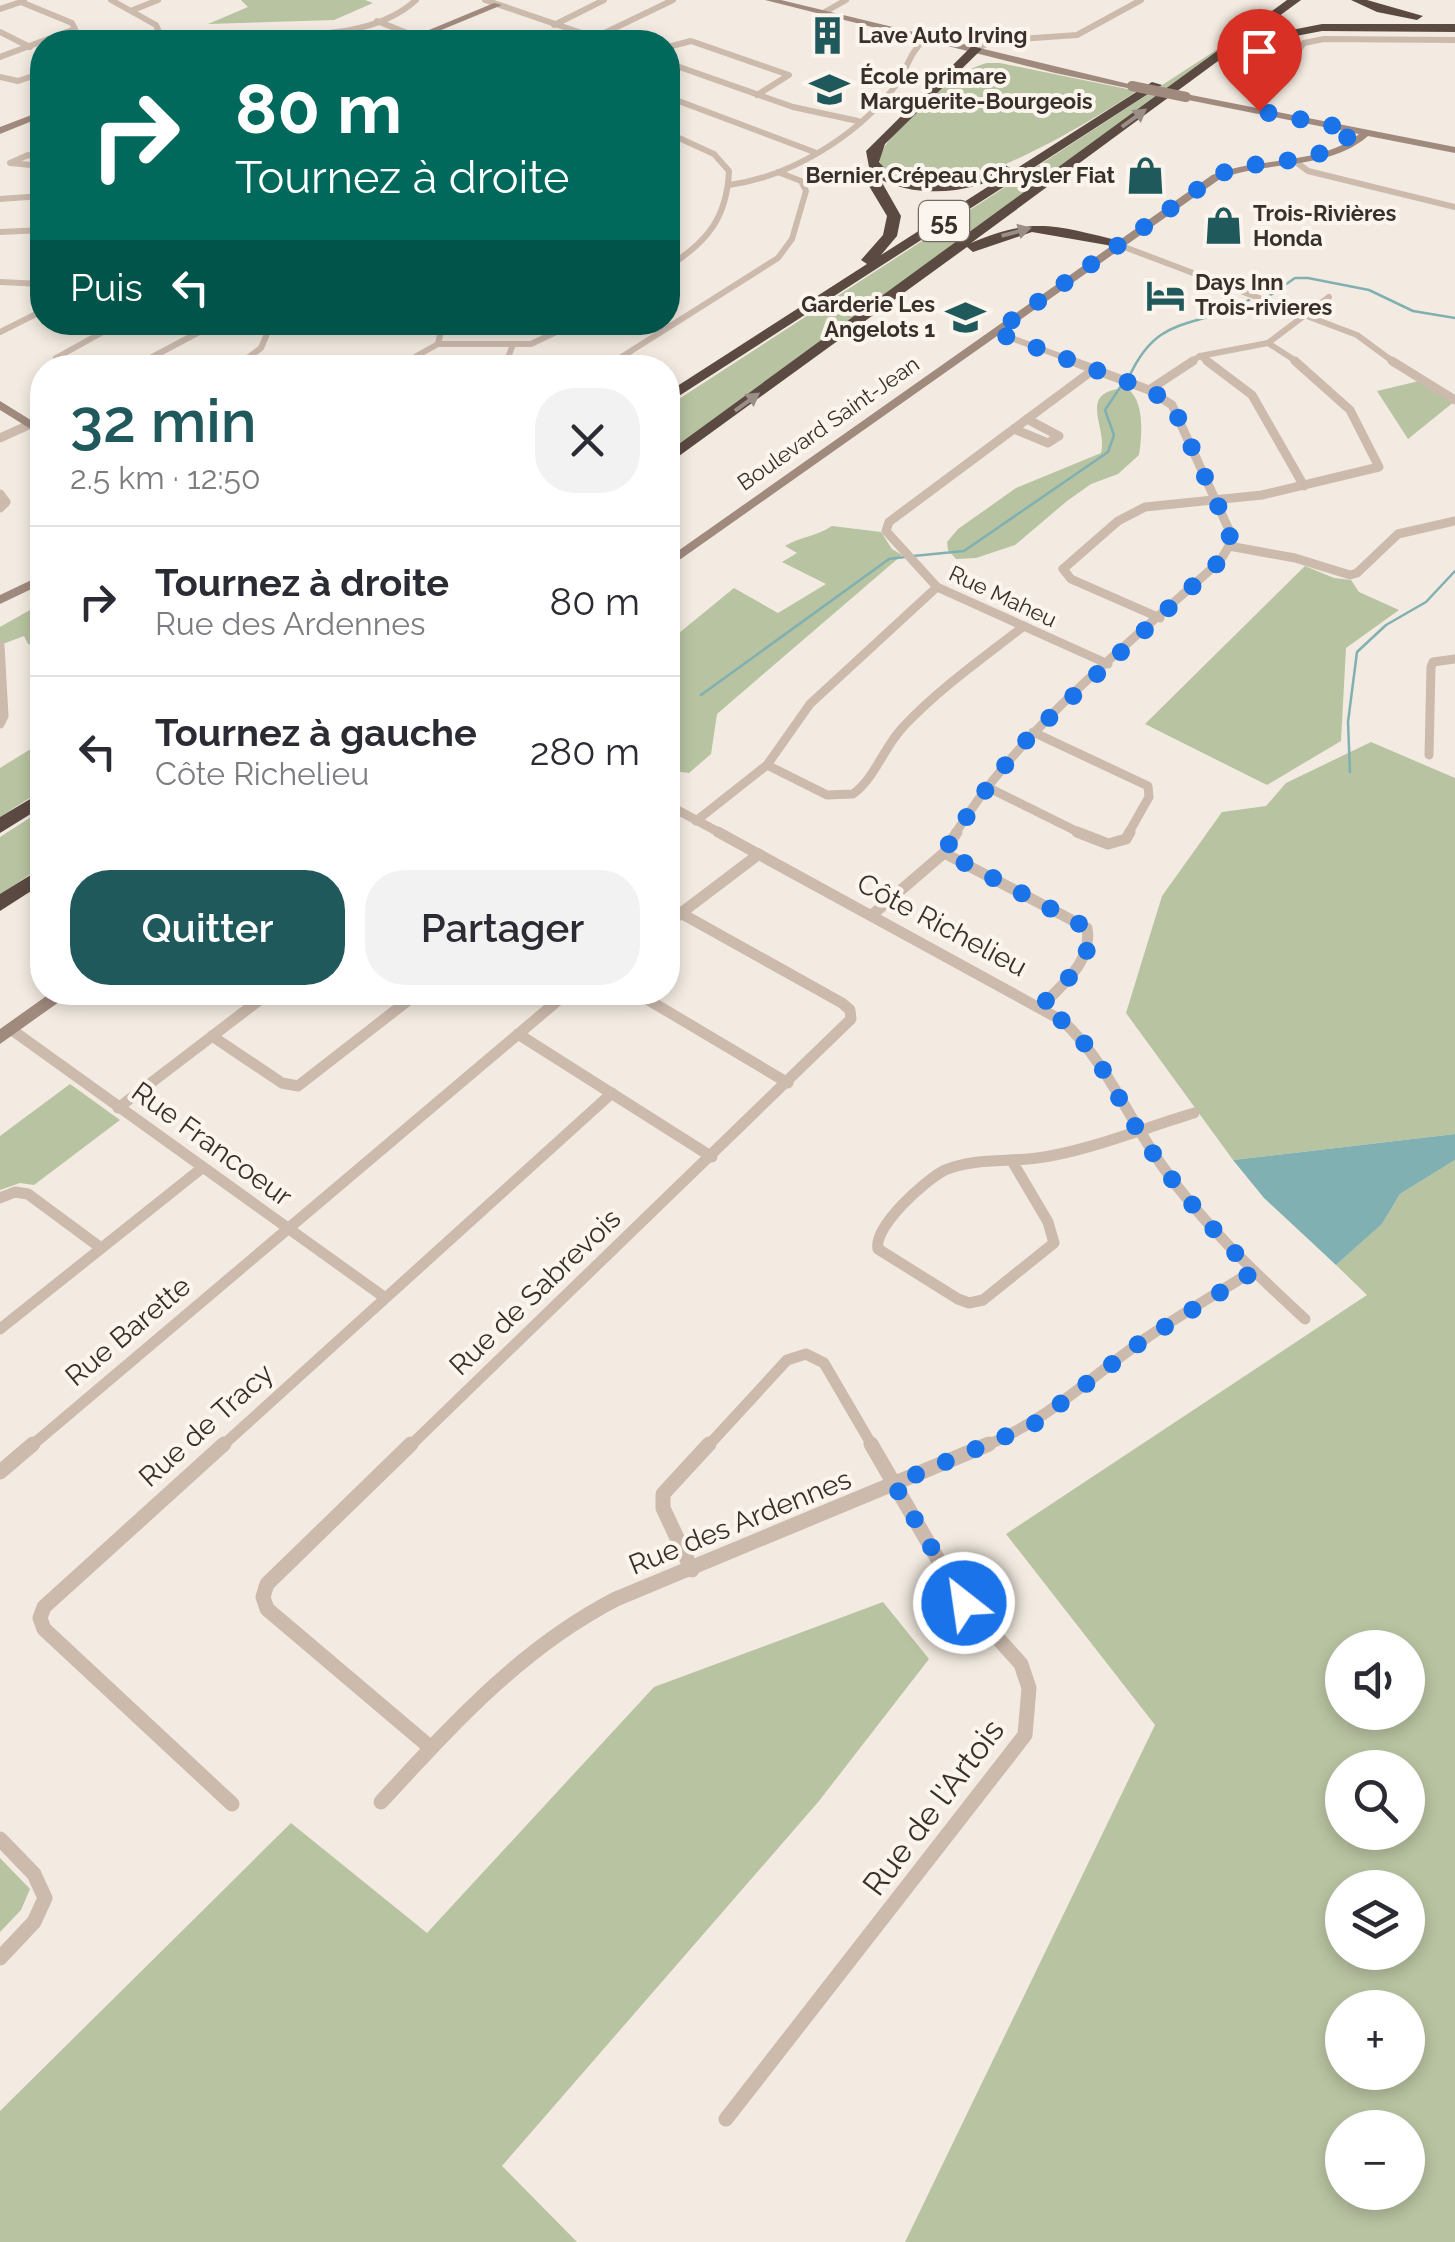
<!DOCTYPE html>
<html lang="fr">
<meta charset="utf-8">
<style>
:root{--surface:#fff;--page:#f2f2f3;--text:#2b2b33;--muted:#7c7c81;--line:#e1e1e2;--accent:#20595c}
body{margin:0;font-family:Raleway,sans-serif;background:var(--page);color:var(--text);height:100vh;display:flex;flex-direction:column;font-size:38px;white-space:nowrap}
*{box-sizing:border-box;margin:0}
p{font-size:32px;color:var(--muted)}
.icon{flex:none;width:55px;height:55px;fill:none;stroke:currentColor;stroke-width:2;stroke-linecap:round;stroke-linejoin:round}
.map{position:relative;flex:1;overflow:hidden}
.drawer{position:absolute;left:30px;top:355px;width:650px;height:650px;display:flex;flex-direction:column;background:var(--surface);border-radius:40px;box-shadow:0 5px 15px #0003}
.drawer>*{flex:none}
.top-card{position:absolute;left:30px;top:30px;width:650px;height:305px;border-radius:40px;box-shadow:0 5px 15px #0003;background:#00695c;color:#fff;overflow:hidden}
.buttons{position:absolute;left:1325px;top:1630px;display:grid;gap:20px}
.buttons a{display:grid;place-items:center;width:100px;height:100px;border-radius:50%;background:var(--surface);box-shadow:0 5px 15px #0003;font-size:50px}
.pin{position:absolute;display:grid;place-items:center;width:85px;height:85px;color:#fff;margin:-102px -42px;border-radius:50% 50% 50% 0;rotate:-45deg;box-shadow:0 0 10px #0007}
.pin .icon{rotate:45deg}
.me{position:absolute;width:110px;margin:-55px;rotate:330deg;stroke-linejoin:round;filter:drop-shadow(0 0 8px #0008)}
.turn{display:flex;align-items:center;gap:35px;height:210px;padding:0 40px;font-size:45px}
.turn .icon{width:130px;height:130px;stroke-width:2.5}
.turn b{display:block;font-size:70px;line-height:85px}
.then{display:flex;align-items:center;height:95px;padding:0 40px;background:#0003;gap:20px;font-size:38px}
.round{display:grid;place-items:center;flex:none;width:105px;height:105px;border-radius:40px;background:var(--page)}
.head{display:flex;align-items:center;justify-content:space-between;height:170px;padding:0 40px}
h1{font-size:60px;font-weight:600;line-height:75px;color:var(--accent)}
.action{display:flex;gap:20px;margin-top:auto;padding:20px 40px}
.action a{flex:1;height:115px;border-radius:40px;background:var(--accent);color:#fff;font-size:40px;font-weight:600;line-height:115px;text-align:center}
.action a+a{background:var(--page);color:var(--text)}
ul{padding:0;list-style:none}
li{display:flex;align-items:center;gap:30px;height:150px;padding:0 40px;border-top:2px solid var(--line)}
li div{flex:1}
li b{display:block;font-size:38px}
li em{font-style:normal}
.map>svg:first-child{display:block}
</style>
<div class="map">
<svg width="1455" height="2242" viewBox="0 0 1455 2242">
<rect width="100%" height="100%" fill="#f3ebe1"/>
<g fill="#b8c3a1" fill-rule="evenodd">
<polygon points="241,0 365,0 373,3 334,20 208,24 248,7"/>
<polygon points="1233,39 1237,39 668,453 668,406"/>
<path d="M987 63H1000L1137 91C1095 118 911 238 878 158 896 124 949 73 987 63Z"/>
<polygon points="1419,381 1455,401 1408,439 1377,391"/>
<path d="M1127 388C1145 401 1142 435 1139 455L1118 474 1091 484 1067 501 1015 545 976 558 956 559 948 550 947 542 958 529 1016 488 1101 453C1108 426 1075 391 1127 388Z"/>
<path d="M832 526 881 532 892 549 902 555 717 714 711 754 689 773 674 771C656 750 677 722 680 698L668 685V642L734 588 778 613 826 584 782 562 797 553 785 546C801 536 816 537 832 526Z"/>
<polygon points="1305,566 1334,578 1351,580 1359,592 1399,610 1346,648 1341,741 1267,785 1145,724"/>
<polygon points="30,610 42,614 42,666 39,668 30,664 33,645 28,644 24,636 0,645 0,627"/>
<polygon points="42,742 42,790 0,817 0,768"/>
<polygon points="1371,742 1455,778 1455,1134 1233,1160 1126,1013 1162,896 1222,812 1266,806 1286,783"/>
<polygon points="42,810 42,866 0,895 0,837"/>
<polygon points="70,1084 120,1120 34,1185 20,1183 0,1190 0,1136"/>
<path d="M1455 1160V2242H905L1155 1725 1006 1534 1367 1295 1336 1265 1382 1224 1400 1194ZM1342 1648H1408V1712H1342ZM1342 1768H1408V1832H1342ZM1342 1888H1408V1952H1342ZM1342 2008H1408V2072H1342ZM1342 2128H1408V2192H1342Z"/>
<polygon points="883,1602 929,1659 819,1801 502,2166 577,2242 0,2242 0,2111 291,1823 427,1933 654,1687"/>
<polygon points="0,1858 30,1889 21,1910 0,1932"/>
</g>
<polygon fill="#80b0b1" points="1455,1134 1455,1160 1400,1194 1382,1224 1336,1265 1264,1198 1233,1160"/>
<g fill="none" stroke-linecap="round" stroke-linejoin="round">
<g stroke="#80b0b1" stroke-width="2.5">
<polyline points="1269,296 1295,278 1308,278 1369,290 1413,311 1455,318"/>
<path d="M1129 377C1159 311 1195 331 1249 300"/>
<polyline points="913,556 964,551 1108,452 1114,435 1105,410 1121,386"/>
<polyline points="701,695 889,559 905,557"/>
<polyline points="1350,772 1348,722 1357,652 1386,625 1426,602 1455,571"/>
</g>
<g stroke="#ccbaad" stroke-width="6">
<polyline points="111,0 156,25 159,32 154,42"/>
<polyline points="485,0 608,42"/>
<polyline points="0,9 24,1"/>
<polyline points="133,10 158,0"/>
<polyline points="823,13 846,0"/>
<polyline points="377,21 430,42"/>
<polyline points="554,25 604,0"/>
<polyline points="0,32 30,47"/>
<polyline points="594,38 673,0"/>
<polyline points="133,42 155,41"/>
<path d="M224 42 229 38C289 33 369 43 416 0"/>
<polyline points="668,47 691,41 789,75 757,95"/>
<polyline points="976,49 993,41 1077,35 1141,0"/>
<polyline points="0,57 75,29 72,23 21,2"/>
<polyline points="1291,59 1304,43 1324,39 1455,40"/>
<polyline points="668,63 793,107 858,121"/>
<polyline points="0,77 18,81 42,73"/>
<polyline points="668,97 814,152"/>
<path d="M668 133 714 154 729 171C727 218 707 242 668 267"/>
<polyline points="42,159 28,155 10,163 42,166"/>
<polyline points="1292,159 1308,171 1455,207"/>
<path d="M729 185C790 177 855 137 893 89 907 72 908 53 926 38"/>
<polyline points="0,199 42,196"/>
<polyline points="0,232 42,230"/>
<polyline points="1119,245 1357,335 1395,363"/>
<polyline points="0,282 42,284"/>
<polyline points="0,332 42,311"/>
<polyline points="995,332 1079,363"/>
<polyline points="1268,343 1299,363"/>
<polyline points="438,344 443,322"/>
<polyline points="1200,356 1210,363"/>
<polyline points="59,363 56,358 121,322"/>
<polyline points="141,363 218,322"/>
<polyline points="241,363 261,348 272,322"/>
<polyline points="404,363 438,344 531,344 577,322"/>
<polyline points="506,363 512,347"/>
<polyline points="612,363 778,258 792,239 806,191 801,181 778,172"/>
<polyline points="1189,363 1200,356 1268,343 1329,297"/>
</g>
<g stroke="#ccbaad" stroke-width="9">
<polyline points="58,361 62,368"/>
<polyline points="1207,361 1252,395 1304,486"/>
<polyline points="1392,361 1455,400"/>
<polyline points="133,368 146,361"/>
<polyline points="235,368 244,361"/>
<polyline points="396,368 408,361"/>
<polyline points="504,368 507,361"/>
<polyline points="605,368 616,361"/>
<polyline points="1093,370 889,522 886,531 937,587 1108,664"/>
<polyline points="1149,390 1193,361"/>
<polyline points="1014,429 1048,443 1059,436 1027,419"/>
<polyline points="0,438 31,424"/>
<polyline points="0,494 6,502 0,508"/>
<polyline points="1229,546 1295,558 1350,575 1357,573 1398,534 1455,521"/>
<polyline points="1160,618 1071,579 1063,569 1118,521 1145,507 1262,495 1379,467 1350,410 1295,361"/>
<polyline points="0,645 4,716 0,724"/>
<polyline points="1033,732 1148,786 1149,797 1128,834"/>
<polyline points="1429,755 1431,667 1433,662 1455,659"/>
<path d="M767 765 827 795 853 794C876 777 884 746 904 726 940 688 983 658 1024 626"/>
<polyline points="985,786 1082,834"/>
<polyline points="668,805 722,834"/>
<polyline points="696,821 767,765 810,704 937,587"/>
<path d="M955 834C1022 726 1127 646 1220 561L1229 546 1230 532 1172 405 1149 390 1072 361"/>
</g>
<g stroke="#ccbaad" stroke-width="11">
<path d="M718 832 1063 1021C1107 1063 1128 1118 1163 1167 1203 1224 1254 1272 1305 1319"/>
<polyline points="1077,832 1108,844 1126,839 1130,832"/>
<path d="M944 853 1087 928C1093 962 1062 984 1041 1007"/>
<polyline points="872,915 944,853 957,832"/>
<polyline points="668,923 759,854"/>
<polyline points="635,992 788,1083"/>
<polyline points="12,1030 384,1297"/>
<polyline points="518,1034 712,1157"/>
<polyline points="212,1036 282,1083 298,1086 419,992"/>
<polyline points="118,1108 270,992"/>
<path d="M1012 1161 1048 1222 1054 1243 983 1300 969 1303 958 1299 878 1249C873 1227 925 1180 945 1170 974 1158 1006 1162 1037 1158 1085 1152 1147 1127 1194 1113"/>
<polyline points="0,1198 15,1192 28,1194 101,1248"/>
<polyline points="0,1329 202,1168"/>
<polyline points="30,1447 568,992"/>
<polyline points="221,1447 612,1093"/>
<polyline points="409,1447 851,1019 850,1010 842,1003 668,906"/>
<polyline points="707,1447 787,1360 806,1354 824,1363 873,1447"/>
<path d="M983 1447C1048 1420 1087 1380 1142 1341 1178 1316 1216 1294 1253 1271"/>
</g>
<g stroke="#ccbaad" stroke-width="15">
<polyline points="224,1444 44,1607 40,1618 44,1629 232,1804"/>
<polyline points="411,1444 267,1584 263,1597 267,1609 431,1748"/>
<polyline points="0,1472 33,1444"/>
<polyline points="692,1570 663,1508 663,1494 709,1444"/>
<path d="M381 1802C453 1724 521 1648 616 1599L989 1444"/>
<polyline points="0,1839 34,1874 45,1898 34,1922 0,1958"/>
<polyline points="726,2119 1025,1735 1029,1688 1021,1664 958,1594 871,1444"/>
</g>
<g fill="#a08a7e" fill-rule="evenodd">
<polygon points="765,0 781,0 1137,86 1132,89 1055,73"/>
<polygon points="494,3 502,5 412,42 400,42"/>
<path d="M1186 94 1455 147V153L1368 136C1328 171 1267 160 1220 179L668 568V558L1212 175C1257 157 1323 165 1359 134L1183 99 1181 97Z"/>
<polygon points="42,111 42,117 0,134 0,127"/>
<polygon points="0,401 42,427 42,436 0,410"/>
<polygon points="42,575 42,584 0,604 0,595"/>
<polygon points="52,992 73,992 0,1044 0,1029"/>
</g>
<g fill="#5b4a42" fill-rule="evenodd">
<path d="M1287 0H1301L971 243C1034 215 1060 227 1124 242V248L1032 232 973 252 967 247 668 464V452Z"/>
<polygon points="1351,0 1367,0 1423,16 1417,20 1377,12"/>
<polygon points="1322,24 1455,24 1455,32 1322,31 1275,40 1246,52 1240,48 1266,35"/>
<path d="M972 46 982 49 885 144 879 162C912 201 964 177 1005 165L1012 169C977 194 917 199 880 179L901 216 897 236 881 255 1152 82 1162 85 668 403V392L867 264 861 260 883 235 887 216 860 171 869 167 866 151Z"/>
<polygon points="42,792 42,807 0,833 0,817"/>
<polygon points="42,868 42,884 0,911 0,894"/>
</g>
<polyline stroke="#a08a7e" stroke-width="10" points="1132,86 1186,97"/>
</g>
<defs><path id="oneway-solid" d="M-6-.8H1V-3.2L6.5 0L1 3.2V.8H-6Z" transform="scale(2.5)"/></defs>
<g fill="#9b8e87">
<use href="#oneway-solid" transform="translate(1134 118) rotate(-36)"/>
<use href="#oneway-solid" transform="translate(1016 232) rotate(-15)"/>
<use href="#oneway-solid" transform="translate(747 402) rotate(-36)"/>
</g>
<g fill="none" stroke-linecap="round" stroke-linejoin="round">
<path stroke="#1a73e8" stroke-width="18" stroke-dasharray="0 32.4" d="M964 1603 894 1484 1034 1424 1142 1341 1253 1272C1215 1232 1179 1192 1148 1146 1113 1096 1098 1039 1041 1006 1059 986 1098 958 1087 928L944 852C971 808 999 770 1034 732L1220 561 1229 546 1230 532 1172 404 1149 390 995 332 1218 175C1262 154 1322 171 1354 130L1259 111"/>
</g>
<defs>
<symbol id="building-bare" viewBox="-9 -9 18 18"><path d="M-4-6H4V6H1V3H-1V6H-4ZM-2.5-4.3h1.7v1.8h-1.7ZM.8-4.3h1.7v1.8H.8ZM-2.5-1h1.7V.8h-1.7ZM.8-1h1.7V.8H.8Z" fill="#20595c" stroke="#fbf5ee" stroke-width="2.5" paint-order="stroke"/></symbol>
<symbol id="school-bare" viewBox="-9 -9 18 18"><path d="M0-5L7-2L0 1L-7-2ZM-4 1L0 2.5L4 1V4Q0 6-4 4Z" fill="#20595c" stroke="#fbf5ee" stroke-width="2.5" paint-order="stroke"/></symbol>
<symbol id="shop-bare" viewBox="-9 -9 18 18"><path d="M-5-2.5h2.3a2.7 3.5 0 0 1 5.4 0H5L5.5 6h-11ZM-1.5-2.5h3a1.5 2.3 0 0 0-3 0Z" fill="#20595c" stroke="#fbf5ee" stroke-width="2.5" paint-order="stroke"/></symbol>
<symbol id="hotel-bare" viewBox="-9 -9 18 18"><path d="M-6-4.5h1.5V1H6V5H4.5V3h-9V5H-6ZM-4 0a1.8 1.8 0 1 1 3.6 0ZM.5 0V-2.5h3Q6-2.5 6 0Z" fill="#20595c" stroke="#fbf5ee" stroke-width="2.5" paint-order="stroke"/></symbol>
</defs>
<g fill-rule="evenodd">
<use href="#building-bare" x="800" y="8" width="55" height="55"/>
<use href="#school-bare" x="802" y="62" width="55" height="55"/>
<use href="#shop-bare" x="1118" y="148" width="55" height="55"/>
<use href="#shop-bare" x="1196" y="198" width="55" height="55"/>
<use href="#hotel-bare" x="1138" y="268" width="55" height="55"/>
<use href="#school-bare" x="938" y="290" width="55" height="55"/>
</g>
<g text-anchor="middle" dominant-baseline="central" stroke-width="8" stroke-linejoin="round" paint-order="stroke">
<g font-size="22" font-weight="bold" fill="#3a302b" stroke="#fbf5ee" text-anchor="start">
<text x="858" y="35">Lave Auto Irving</text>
<text x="860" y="76">École primare<tspan x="860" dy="25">Marguerite-Bourgeois</tspan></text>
<text x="1115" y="175" text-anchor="end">Bernier Crépeau Chrysler Fiat</text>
<text x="1253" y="213">Trois-Rivières<tspan x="1253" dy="25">Honda</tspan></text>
<text x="1195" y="282">Days Inn<tspan x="1195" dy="25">Trois-rivieres</tspan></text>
<text x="935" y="304" text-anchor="end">Garderie Les<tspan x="935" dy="25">Angelots 1</tspan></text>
</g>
<g font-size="22" fill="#3a302b" stroke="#fbf5ee">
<text transform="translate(828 423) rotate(-35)">Boulevard Saint-Jean</text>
<text transform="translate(1003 596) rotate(25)">Rue Maheu</text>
</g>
<rect fill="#fbf5ee" stroke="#746b66" stroke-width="2.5" x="919" y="201" width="50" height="40" rx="8"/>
<g font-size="25" font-weight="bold" fill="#3a302b">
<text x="944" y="221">55</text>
</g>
<g font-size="28" fill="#3a302b" stroke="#fbf5ee">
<text transform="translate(942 925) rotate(28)">Côte Richelieu</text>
<text transform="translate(212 1144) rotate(36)">Rue Francoeur</text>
<text transform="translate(535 1292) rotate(-44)">Rue de Sabrevois</text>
<text transform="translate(128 1331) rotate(-40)">Rue Barette</text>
<text transform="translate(206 1425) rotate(-42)">Rue de Tracy</text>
<text transform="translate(740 1522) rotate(-22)">Rue des Ardennes</text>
</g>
<g font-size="32" fill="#3a302b" stroke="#fbf5ee">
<text transform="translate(933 1807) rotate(-53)">Rue de l'Artois</text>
</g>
</g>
</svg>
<div class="buttons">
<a><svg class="icon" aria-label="sound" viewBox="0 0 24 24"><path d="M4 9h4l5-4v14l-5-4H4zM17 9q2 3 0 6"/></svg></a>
<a><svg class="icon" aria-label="search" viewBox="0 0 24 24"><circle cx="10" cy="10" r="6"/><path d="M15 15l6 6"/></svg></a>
<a><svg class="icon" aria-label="layers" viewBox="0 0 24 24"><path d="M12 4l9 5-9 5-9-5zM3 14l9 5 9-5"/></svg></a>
<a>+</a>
<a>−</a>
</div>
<div class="pin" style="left:1259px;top:111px;background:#d93025"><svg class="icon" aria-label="arrive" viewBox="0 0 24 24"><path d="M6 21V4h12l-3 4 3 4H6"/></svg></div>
<svg class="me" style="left:964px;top:1603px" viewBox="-20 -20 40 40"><circle r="17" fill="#1a73e8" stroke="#fff" stroke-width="3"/><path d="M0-11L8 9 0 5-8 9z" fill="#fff"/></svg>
<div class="top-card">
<div class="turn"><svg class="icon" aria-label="right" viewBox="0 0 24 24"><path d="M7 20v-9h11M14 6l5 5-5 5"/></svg><div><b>80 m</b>Tournez à droite</div></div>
<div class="then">Puis<svg class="icon" aria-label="left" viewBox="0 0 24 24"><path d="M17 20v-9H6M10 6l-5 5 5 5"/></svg></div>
</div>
<section class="drawer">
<div class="head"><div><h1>32 min</h1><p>2.5 km · 12:50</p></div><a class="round"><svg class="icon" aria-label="close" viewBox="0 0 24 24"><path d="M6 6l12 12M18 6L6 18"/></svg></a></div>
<ul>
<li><svg class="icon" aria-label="right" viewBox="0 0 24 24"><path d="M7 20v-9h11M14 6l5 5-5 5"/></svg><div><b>Tournez à droite</b><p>Rue des Ardennes</p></div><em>80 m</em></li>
<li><svg class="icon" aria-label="left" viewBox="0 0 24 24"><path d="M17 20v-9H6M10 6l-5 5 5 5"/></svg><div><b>Tournez à gauche</b><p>Côte Richelieu</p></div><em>280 m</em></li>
</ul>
<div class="action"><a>Quitter</a><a>Partager</a></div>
</section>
</div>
